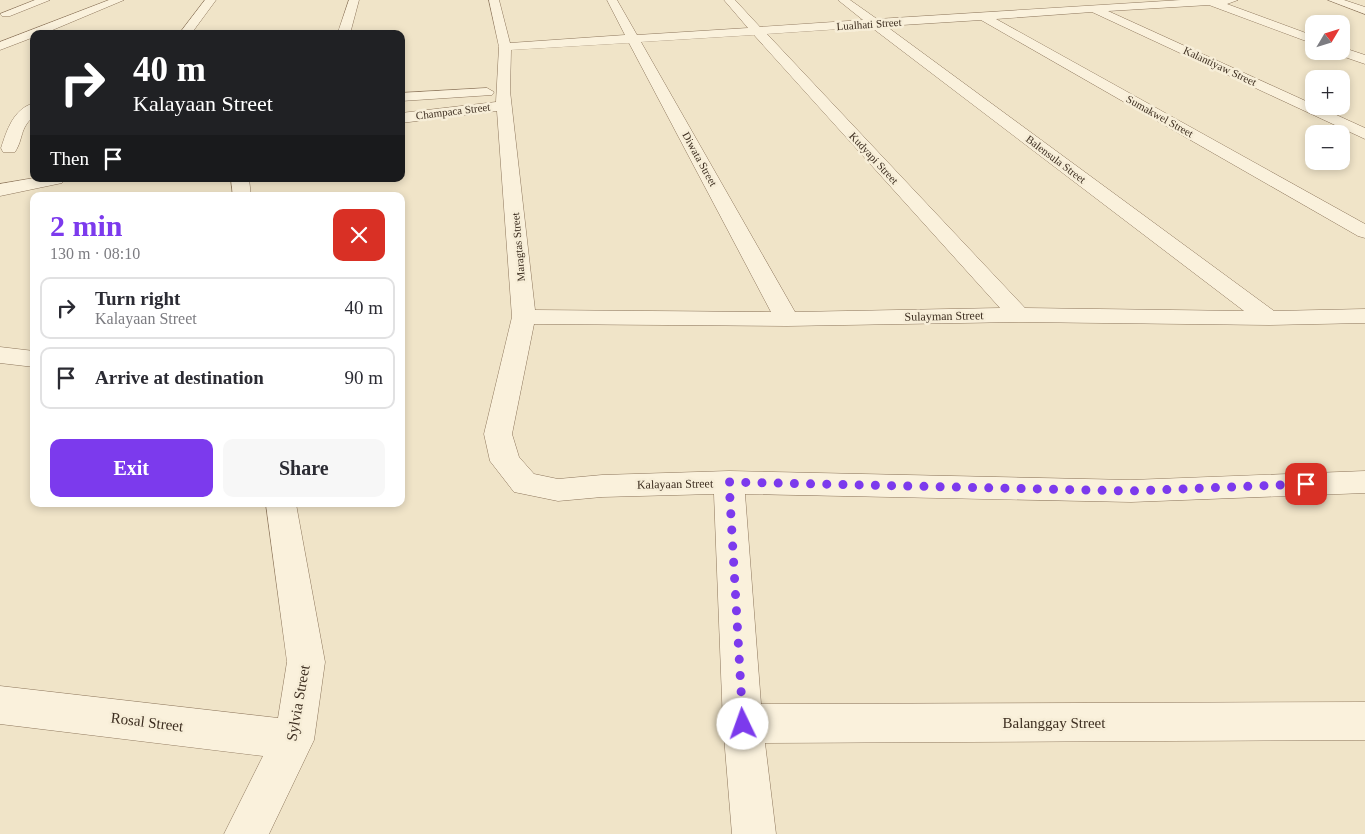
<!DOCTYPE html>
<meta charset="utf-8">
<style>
:root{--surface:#fff;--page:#f7f7f7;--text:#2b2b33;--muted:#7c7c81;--line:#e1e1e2;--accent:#7c3aed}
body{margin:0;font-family:"Times New Roman",serif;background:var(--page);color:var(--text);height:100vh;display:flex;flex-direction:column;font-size:19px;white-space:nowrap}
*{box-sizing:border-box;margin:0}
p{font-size:16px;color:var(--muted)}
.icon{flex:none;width:28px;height:28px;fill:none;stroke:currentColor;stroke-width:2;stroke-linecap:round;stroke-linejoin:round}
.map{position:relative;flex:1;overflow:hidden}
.panel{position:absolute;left:30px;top:192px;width:375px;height:315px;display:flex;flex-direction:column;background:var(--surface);border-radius:10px;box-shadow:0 2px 8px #0003}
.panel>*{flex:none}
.banner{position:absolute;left:30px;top:30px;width:375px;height:152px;border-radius:10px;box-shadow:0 2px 8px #0003;background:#202124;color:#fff;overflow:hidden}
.needle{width:32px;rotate:52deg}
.fabs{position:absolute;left:1305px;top:15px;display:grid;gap:10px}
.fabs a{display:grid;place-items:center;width:45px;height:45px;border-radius:10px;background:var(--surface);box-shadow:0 2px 8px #0003;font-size:25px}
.pin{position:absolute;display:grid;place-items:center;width:42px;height:42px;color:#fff;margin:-21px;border-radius:10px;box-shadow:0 2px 8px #0006}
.me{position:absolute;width:55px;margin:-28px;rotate:357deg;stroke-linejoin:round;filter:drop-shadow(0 0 4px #0008)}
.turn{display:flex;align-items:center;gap:18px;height:105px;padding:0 20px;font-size:22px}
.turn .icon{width:65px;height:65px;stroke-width:2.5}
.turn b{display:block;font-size:35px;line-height:42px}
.then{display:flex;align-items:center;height:48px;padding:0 20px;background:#0003;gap:10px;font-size:19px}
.round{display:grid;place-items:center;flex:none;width:52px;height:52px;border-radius:10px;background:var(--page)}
.head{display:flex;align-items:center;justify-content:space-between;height:85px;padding:0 20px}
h1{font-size:30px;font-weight:800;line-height:38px;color:var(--accent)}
.action{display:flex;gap:10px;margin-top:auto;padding:10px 20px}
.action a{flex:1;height:58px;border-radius:10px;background:var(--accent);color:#fff;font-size:20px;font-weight:800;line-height:58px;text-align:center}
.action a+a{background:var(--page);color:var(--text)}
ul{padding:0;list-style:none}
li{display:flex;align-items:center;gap:15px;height:62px;margin:0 10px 8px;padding:0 10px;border:2px solid var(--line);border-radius:10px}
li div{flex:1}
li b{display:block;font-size:19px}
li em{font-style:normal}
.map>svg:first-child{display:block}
</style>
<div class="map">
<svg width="1365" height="834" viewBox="0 0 1365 834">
<rect width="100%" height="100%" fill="#f0e4c8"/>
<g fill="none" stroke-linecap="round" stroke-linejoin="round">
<defs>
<g id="minor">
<polygon points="35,0 50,0 10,16 2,16 0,14"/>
<polygon points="109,0 124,0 43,34 34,34 34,37 0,50 0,42"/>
<polygon points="205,0 216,0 191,34 179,34"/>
<polygon points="349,0 359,0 351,30 348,34 335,34 339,29"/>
<path d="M489 0H499L510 43 625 35 607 0H617L637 35 748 28 724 0H735L760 27 863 20 838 0H850L877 19 1181 0H1238L1227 4 1314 36V44L1209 5 1108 11 1365 128V139L1092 12 996 19 1365 224V238L1358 236 981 20 886 26 1274 311 1365 309V323L1269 325 1019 322 787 326 534 324 512 434 519 457 534 474 558 479 602 475 729 471 1131 480 1365 471V493L1131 502 745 494 761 704 1365 702V740L765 743 776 834H732L723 724 714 494 602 497 558 501 514 492 490 461 484 434 512 317 497 111 401 123V113L496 102 499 47ZM871 27 1244 311 1025 308 767 34ZM754 35 1000 308 795 312 641 42ZM629 43 771 312 535 310 510 91 511 50Z"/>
<polygon points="1328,0 1344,0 1365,7 1365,14"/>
<polygon points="1341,47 1365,55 1365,64 1336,54 1335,51 1341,51"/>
<polygon points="487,88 494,92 492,95 401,101 401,93"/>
<path d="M34 103V116C19 129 24 138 15 152H3L1 148C7 130 13 109 34 103Z"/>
<polygon points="34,178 65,179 62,183 0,196 0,184"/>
<polygon points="231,179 249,179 251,196 233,196"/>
<polygon points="0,347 34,351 34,367 0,363"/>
<polygon points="266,504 296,504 325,662 314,740 269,834 224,834 263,756 0,724 0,686 278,718 287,662"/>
</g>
</defs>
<use href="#minor" stroke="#8d765c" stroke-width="1"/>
<use href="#minor" fill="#faf1dc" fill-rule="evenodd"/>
</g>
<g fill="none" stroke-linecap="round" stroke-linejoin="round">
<polyline stroke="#7c3aed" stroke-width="9" stroke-dasharray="0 16.2" points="743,724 729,482 1131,491 1306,484"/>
</g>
<g text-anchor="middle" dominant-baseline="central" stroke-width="5" stroke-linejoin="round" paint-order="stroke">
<g font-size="11" fill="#3d2e20" stroke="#f7eed8">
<text transform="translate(869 24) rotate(-4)">Lualhati Street</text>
<text transform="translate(1220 66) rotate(25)">Kalantiyaw Street</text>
<text transform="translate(453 111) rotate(-7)">Champaca Street</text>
<text transform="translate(1160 116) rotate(29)">Sumakwel Street</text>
<text transform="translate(874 158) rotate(47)">Kudyapi Street</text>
<text transform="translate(700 159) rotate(61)">Diwata Street</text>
<text transform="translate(1056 159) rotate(37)">Balensula Street</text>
<text transform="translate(518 247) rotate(-95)">Maragtas Street</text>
</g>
<g font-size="12" fill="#3d2e20" stroke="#f7eed8">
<text transform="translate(944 316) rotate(-1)">Sulayman Street</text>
<text transform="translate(675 484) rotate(-1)">Kalayaan Street</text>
</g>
<g font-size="15" fill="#3d2e20" stroke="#f7eed8">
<text transform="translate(298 703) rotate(-80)">Sylvia Street</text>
<text transform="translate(147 722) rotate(7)">Rosal Street</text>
<text x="1054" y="723">Balanggay Street</text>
</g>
</g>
</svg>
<div class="fabs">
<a><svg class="needle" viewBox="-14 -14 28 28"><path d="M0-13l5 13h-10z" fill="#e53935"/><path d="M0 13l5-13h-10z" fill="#7c7c81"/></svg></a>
<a>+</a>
<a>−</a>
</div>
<div class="pin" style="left:1306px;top:484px;background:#d93025"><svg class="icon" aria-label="arrive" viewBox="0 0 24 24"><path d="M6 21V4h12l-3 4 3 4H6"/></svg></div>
<svg class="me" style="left:743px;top:724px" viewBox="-20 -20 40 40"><circle r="19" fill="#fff"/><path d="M0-13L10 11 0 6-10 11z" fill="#7c3aed"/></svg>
<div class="banner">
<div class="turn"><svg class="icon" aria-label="right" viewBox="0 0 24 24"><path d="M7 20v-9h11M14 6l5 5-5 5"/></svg><div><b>40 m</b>Kalayaan Street</div></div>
<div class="then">Then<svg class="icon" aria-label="arrive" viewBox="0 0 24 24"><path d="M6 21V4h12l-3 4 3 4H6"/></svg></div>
</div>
<section class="panel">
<div class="head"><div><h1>2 min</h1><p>130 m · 08:10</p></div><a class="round" style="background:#d93025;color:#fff"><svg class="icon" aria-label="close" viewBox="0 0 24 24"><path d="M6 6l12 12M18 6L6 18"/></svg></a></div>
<ul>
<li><svg class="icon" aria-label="right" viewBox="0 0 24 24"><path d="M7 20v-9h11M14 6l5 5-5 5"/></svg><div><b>Turn right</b><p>Kalayaan Street</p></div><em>40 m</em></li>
<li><svg class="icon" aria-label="arrive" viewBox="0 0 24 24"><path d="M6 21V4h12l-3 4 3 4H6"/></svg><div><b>Arrive at destination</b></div><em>90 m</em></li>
</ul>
<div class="action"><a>Exit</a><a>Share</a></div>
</section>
</div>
